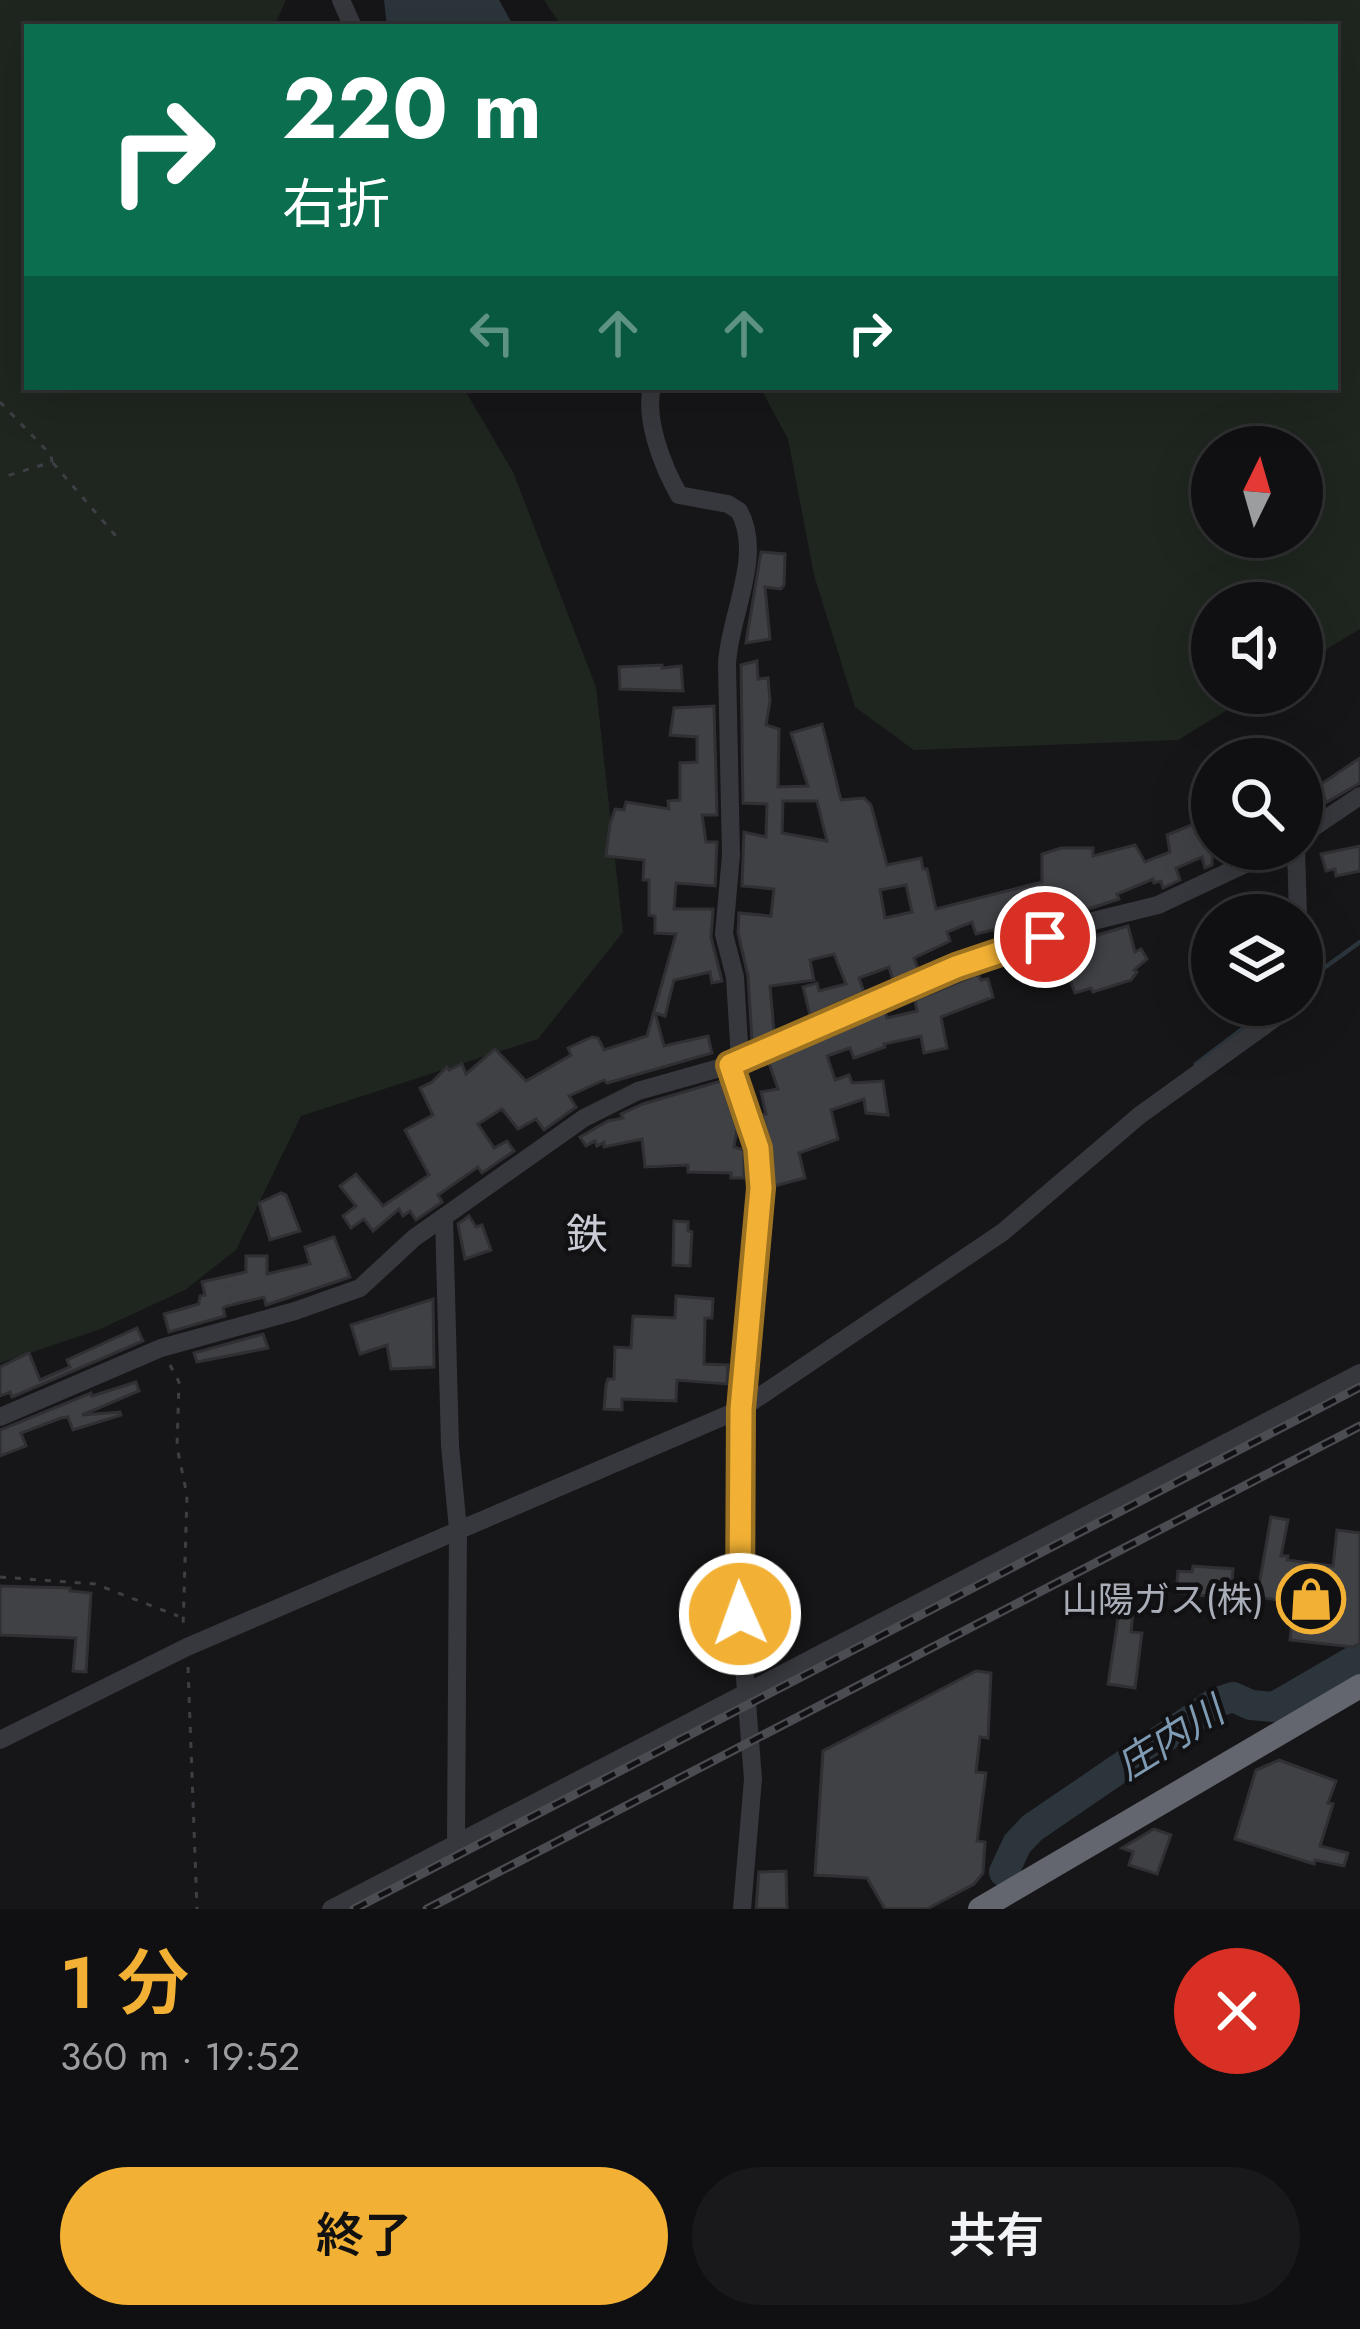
<!DOCTYPE html>
<html lang="ja">
<meta charset="utf-8">
<style>
:root{--surface:#101012;--page:#19191b;--text:#f1f3f6;--muted:#9c9d9f;--line:#303032;--accent:#f2b134}
body{margin:0;font-family:Jost,"Noto Sans JP",sans-serif;background:var(--page);color:var(--text);height:100vh;display:flex;flex-direction:column;font-size:45px;white-space:nowrap}
*{box-sizing:border-box;margin:0}
p{font-size:39px;color:var(--muted)}
.icon{flex:none;width:66px;height:66px;fill:none;stroke:currentColor;stroke-width:2;stroke-linecap:round;stroke-linejoin:round}
.map{position:relative;height:1909px;overflow:hidden}
.panel{display:flex;flex-direction:column;background:var(--surface);flex:1}
.panel>*{flex:none}
.guide{position:absolute;left:24px;top:24px;width:1314px;height:366px;border-radius:0px;box-shadow:0 12px 48px #0002,0 0 0 3px var(--line);background:#0b6e4f;color:#fff;overflow:hidden}
.needle{width:78px;rotate:5deg}
.tools{position:absolute;left:1191px;top:426px;display:grid;gap:24px}
.tools a{display:grid;place-items:center;width:132px;height:132px;border-radius:50%;background:var(--surface);box-shadow:0 12px 48px #0002,0 0 0 3px var(--line);font-size:60px}
.pin{position:absolute;display:grid;place-items:center;width:102px;height:102px;color:#fff;margin:-51px;border:6px solid #fff;border-radius:50%;box-shadow:0 3px 12px #0007}
.me{position:absolute;width:132px;margin:-66px;rotate:358deg;stroke-linejoin:round;filter:drop-shadow(0 0 9px #0008)}
.turn{display:flex;align-items:center;gap:42px;height:252px;padding:0 60px;font-size:54px}
.turn .icon{width:156px;height:156px;stroke-width:2.5}
.turn b{display:block;font-size:84px;line-height:102px}
.lanes{display:flex;align-items:center;height:114px;padding:0 60px;background:#0003;justify-content:center;gap:60px;direction:ltr}
.lanes .off{opacity:.35}
.round{display:grid;place-items:center;flex:none;width:126px;height:126px;border-radius:63px;background:var(--page)}
.overview{display:flex;align-items:center;justify-content:space-between;height:204px;padding:0 60px}
h1{font-size:72px;font-weight:600;line-height:90px;color:var(--accent)}
.primary-button{display:flex;gap:24px;margin-top:auto;padding:24px 60px}
.primary-button a{flex:1;height:138px;border-radius:72px;background:var(--accent);color:#111;font-size:48px;font-weight:600;line-height:138px;text-align:center}
.primary-button a+a{background:var(--page);color:var(--text)}
.map>svg:first-child{display:block}
</style>
<div class="map">
<svg width="1360" height="1909" viewBox="0 0 1360 1909">
<rect width="100%" height="100%" fill="#161618"/>
<g fill="#1e261f" fill-rule="evenodd">
<polygon points="0,0 286,0 274,27 27,27 27,387 463,387 513,472 596,687 623,932 538,1039 301,1116 236,1250 185,1290 98,1330 0,1363"/>
<path d="M544 0H1360V629L1302 664V603H1212V693H1255L1178 740 914 750 855 707 814 575 788 439 760 387H1335V27H562ZM1212 447H1302V537H1212Z"/>
</g>
<polygon fill="#2c353c" points="384,0 499,0 514,27 387,27"/>
<g fill="none" stroke-linecap="round" stroke-linejoin="round">
<g stroke="#2c353c" stroke-width="4.5">
<polyline points="1313,976 1360,942"/>
<polyline points="1196,1064 1274,1005"/>
</g>
<polyline stroke="#2c353c" stroke-width="30" points="1004,1872 1017,1844 1032,1828 1215,1703 1233,1697 1251,1705 1274,1707 1360,1657"/>
</g>
<g fill="#404145" stroke="#303034" stroke-width="3" fill-rule="evenodd">
<polygon points="761,552 785,554 784,585 781,589 765,587 770,639 746,643"/>
<path d="M757 661 758 679 768 678 770 701 766 725 779 729 778 787 808 786 791 733 822 724 841 800 864 798 871 805 887 865 921 858 923 869H927L936 909 1042 882V854L1061 848H1093V856L1135 845 1145 862 1170 852 1167 835 1201 821 1205 830 1212 827V865L1205 868 1202 857 1176 868 1180 880 1163 888 1161 881 1154 883 1153 879 1117 894 1119 899 1015 933 1013 925 976 934 972 922 947 932 950 941 914 958 918 969 893 980 889 967 859 978 864 992 810 1015 803 987 817 983 819 991 846 984 834 954 810 960 814 980 770 986 774 1031 752 1041 748 976 738 933 739 913 771 916 774 889 742 886 744 832 766 837 767 804 743 803 741 665ZM783 801H817L827 841 782 833ZM906 885 912 912 885 918 880 890Z"/>
<polygon points="662,665 662,668 681,666 683,691 620,689 619,667"/>
<polygon points="714,706 717,815 702,815 706,842 717,842 715,886 676,883 674,909 713,909 711,937 722,981 712,983 710,972 674,980 665,1016 655,1013 664,1046 708,1036 712,1053 607,1083 604,1080 569,1096 576,1107 544,1130 536,1119 518,1129 502,1109 478,1124 494,1148 507,1141 514,1151 482,1173 478,1167 438,1195 442,1202 416,1220 410,1211 403,1216 399,1209 373,1231 364,1219 351,1228 343,1216 356,1206 340,1186 356,1174 383,1206 429,1175 405,1130 433,1115 420,1088 432,1082 447,1067 449,1070 462,1064 466,1074 495,1049 526,1081 571,1055 568,1048 592,1037 598,1038 604,1050 647,1036 676,934 655,933 655,916 649,915 649,880 643,880 644,860 606,856 610,824 615,809 624,810 626,802 669,809 668,801 680,800 680,763 697,762 697,737 670,735 674,708"/>
<polygon points="1360,758 1360,783 1327,802 1317,787"/>
<polygon points="1360,846 1360,871 1336,876 1335,869 1326,871 1321,854"/>
<polygon points="1128,926 1135,952 1141,949 1147,959 1134,970 1137,972 1131,980 1093,992 1091,988 1075,993 1060,953 1053,955 1051,949"/>
<polygon points="978,974 981,980 988,979 993,997 941,1017 947,1048 924,1053 921,1036 884,1044 885,1047 854,1058 850,1048 827,1056 835,1080 849,1075 852,1083 883,1081 888,1115 866,1113 864,1099 831,1110 838,1139 799,1153 805,1178 774,1186 771,1146 762,1115 766,1114 761,1092 778,1089 769,1063 885,1012 887,1018 917,1011 915,1000"/>
<polygon points="721,1081 737,1129 734,1147 744,1150 744,1178 731,1178 731,1173 688,1172 688,1165 645,1167 642,1139 604,1147 604,1142 597,1146 595,1141 586,1146 580,1137 608,1121 623,1118 621,1114 643,1104"/>
<polygon points="281,1193 286,1195 300,1231 270,1240 259,1203"/>
<polygon points="469,1216 476,1227 482,1225 491,1250 465,1259 458,1224"/>
<polygon points="674,1221 688,1222 688,1231 692,1232 690,1266 673,1265"/>
<polygon points="334,1237 350,1277 266,1305 264,1297 227,1306 223,1308 225,1316 169,1332 164,1314 199,1304 200,1296 205,1295 202,1282 246,1272 246,1256 267,1256 267,1274 310,1264 305,1247"/>
<polygon points="676,1296 713,1299 712,1318 705,1318 704,1364 728,1365 727,1384 677,1380 676,1401 622,1399 622,1410 604,1409 606,1385 608,1379 614,1379 615,1347 631,1348 633,1316 675,1318"/>
<polygon points="433,1299 434,1367 391,1369 387,1345 360,1354 351,1325"/>
<polygon points="137,1328 143,1341 12,1397 10,1392 0,1396 0,1367 29,1353 40,1380 70,1367 67,1360"/>
<polygon points="263,1334 268,1348 197,1362 194,1353"/>
<polygon points="136,1382 139,1391 82,1415 120,1412 121,1415 73,1430 68,1417 61,1418 21,1433 26,1446 0,1456 0,1430 91,1393 92,1396"/>
<polygon points="1271,1517 1288,1520 1281,1556 1288,1556 1287,1560 1333,1566 1337,1530 1360,1533 1360,1643 1353,1647 1290,1640 1294,1602 1257,1597"/>
<polygon points="1193,1566 1233,1569 1231,1598 1176,1593 1178,1571 1192,1572"/>
<polygon points="0,1586 70,1588 70,1591 91,1593 86,1672 73,1671 76,1638 0,1635"/>
<polygon points="1122,1592 1135,1593 1131,1632 1142,1633 1135,1688 1108,1684"/>
<polygon points="976,1671 991,1673 988,1738 980,1737 976,1772 986,1773 977,1841 985,1842 983,1873 974,1884 927,1909 885,1909 867,1878 815,1875 823,1751"/>
<polygon points="1279,1760 1336,1781 1328,1803 1333,1804 1320,1846 1348,1853 1344,1866 1315,1860 1314,1864 1235,1839 1256,1770"/>
<polygon points="1154,1829 1171,1835 1157,1874 1129,1865 1133,1852 1122,1848"/>
<polygon points="786,1871 787,1909 756,1909 759,1872"/>
</g>
<g fill="none" stroke-linecap="round" stroke-linejoin="round">
<g stroke="#3d3f44" stroke-width="3" stroke-dasharray="6 9" stroke-linecap="butt">
<polyline points="0,402 51,455 52,462 0,478"/>
<polyline points="53,463 121,542"/>
<polyline points="226,1284 232,1308"/>
<polyline points="170,1365 179,1382 177,1447 187,1495 183,1628"/>
<polyline points="0,1577 95,1584 178,1616"/>
<polyline points="188,1667 197,1909"/>
</g>
<g stroke="#37383d" stroke-width="18">
<polyline points="341,0 353,27"/>
<path d="M652 387C644 419 663 467 679 495L728 504 739 511C764 556 729 616 727 664L731 855 724 934 735 977 740 1060"/>
<polyline points="1302,835 1360,796"/>
<polyline points="1296,849 1298,915"/>
<polyline points="730,1065 758,1148 761,1188 741,1409 740,1614 753,1779 742,1909"/>
<polyline points="444,1217 450,1446 458,1529 456,1843"/>
<polyline points="0,1417 161,1348 295,1311 360,1288 414,1238 584,1118 638,1091 730,1065 956,967 1089,922 1158,905 1277,849"/>
<polyline points="0,1740 187,1647 741,1409 1003,1232 1140,1115 1293,1005"/>
<polyline points="331,1909 1360,1373"/>
</g>
<polyline stroke="#63666e" stroke-width="24" points="980,1909 1360,1686"/>
<defs>
<g id="rail">
<polyline points="354,1909 1360,1387"/>
<polyline points="427,1909 1360,1426"/>
</g>
</defs>
<use href="#rail" stroke="#4a4c52" stroke-width="9"/>
<use href="#rail" stroke="#111113" stroke-width="4.5" stroke-dasharray="14" stroke-linecap="butt"/>
</g>
<g fill="none" stroke-linecap="round" stroke-linejoin="round">
<defs>
<polyline id="route" points="740,1614 741,1409 761,1188 758,1148 730,1065 956,967 1045,937"/>
</defs>
<use href="#route" stroke="#9d7322" stroke-width="30"/>
<use href="#route" stroke="#f2b134" stroke-width="21"/>
</g>
<defs>
<symbol id="shop-ring" viewBox="-11 -11 22 22"><circle r="9.5" fill="#111113" stroke="#f2b134" stroke-width="1.5"/><path d="M-5-2.5h2.3a2.7 3.5 0 0 1 5.4 0H5L5.5 6h-11ZM-1.5-2.5h3a1.5 2.3 0 0 0-3 0Z" fill="#f2b134"/></symbol>
</defs>
<g fill-rule="evenodd">
<use href="#shop-ring" x="1273" y="1561" width="76" height="76"/>
</g>
<g text-anchor="middle" dominant-baseline="central" stroke-width="9" stroke-linejoin="round" paint-order="stroke">
<g font-size="36" fill="#a8adb8" stroke="#111113" text-anchor="end">
<text x="1264" y="1599">山陽ガス(株)</text>
</g>
<g font-size="39" font-style="italic" fill="#7f9bb3" stroke="#111113">
<text transform="translate(1170 1738) rotate(-32)">庄内川</text>
</g>
<g font-size="42" fill="#c9ccd4" stroke="#111113">
<text x="587" y="1234">鉄</text>
</g>
</g>
</svg>
<div class="tools">
<a><svg class="needle" viewBox="-14 -14 28 28"><path d="M0-13l5 13h-10z" fill="#e53935"/><path d="M0 13l5-13h-10z" fill="#9c9d9f"/></svg></a>
<a><svg class="icon" aria-label="sound" viewBox="0 0 24 24"><path d="M4 9h4l5-4v14l-5-4H4zM17 9q2 3 0 6"/></svg></a>
<a><svg class="icon" aria-label="search" viewBox="0 0 24 24"><circle cx="10" cy="10" r="6"/><path d="M15 15l6 6"/></svg></a>
<a><svg class="icon" aria-label="layers" viewBox="0 0 24 24"><path d="M12 4l9 5-9 5-9-5zM3 14l9 5 9-5"/></svg></a>
</div>
<div class="pin" style="left:1045px;top:937px;background:#d93025"><svg class="icon" aria-label="arrive" viewBox="0 0 24 24"><path d="M6 21V4h12l-3 4 3 4H6"/></svg></div>
<svg class="me" style="left:740px;top:1614px" viewBox="-20 -20 40 40"><circle r="17" fill="#f2b134" stroke="#fff" stroke-width="3"/><path d="M0-11L8 9 0 5-8 9z" fill="#fff"/></svg>
<div class="guide">
<div class="turn"><svg class="icon" aria-label="right" viewBox="0 0 24 24"><path d="M7 20v-9h11M14 6l5 5-5 5"/></svg><div><b>220 m</b>右折</div></div>
<div class="lanes"><svg class="icon off" aria-label="left" viewBox="0 0 24 24"><path d="M17 20v-9H6M10 6l-5 5 5 5"/></svg><svg class="icon off" aria-label="ahead" viewBox="0 0 24 24"><path d="M12 20V5M6 11l6-6 6 6"/></svg><svg class="icon off" aria-label="ahead" viewBox="0 0 24 24"><path d="M12 20V5M6 11l6-6 6 6"/></svg><svg class="icon" aria-label="right" viewBox="0 0 24 24"><path d="M7 20v-9h11M14 6l5 5-5 5"/></svg></div>
</div>
</div>
<section class="panel">
<div class="overview"><div><h1>1 分</h1><p>360 m · 19:52</p></div><a class="round" style="background:#d93025;color:#fff"><svg class="icon" aria-label="close" viewBox="0 0 24 24"><path d="M6 6l12 12M18 6L6 18"/></svg></a></div>
<div class="primary-button"><a>終了</a><a>共有</a></div>
</section>
